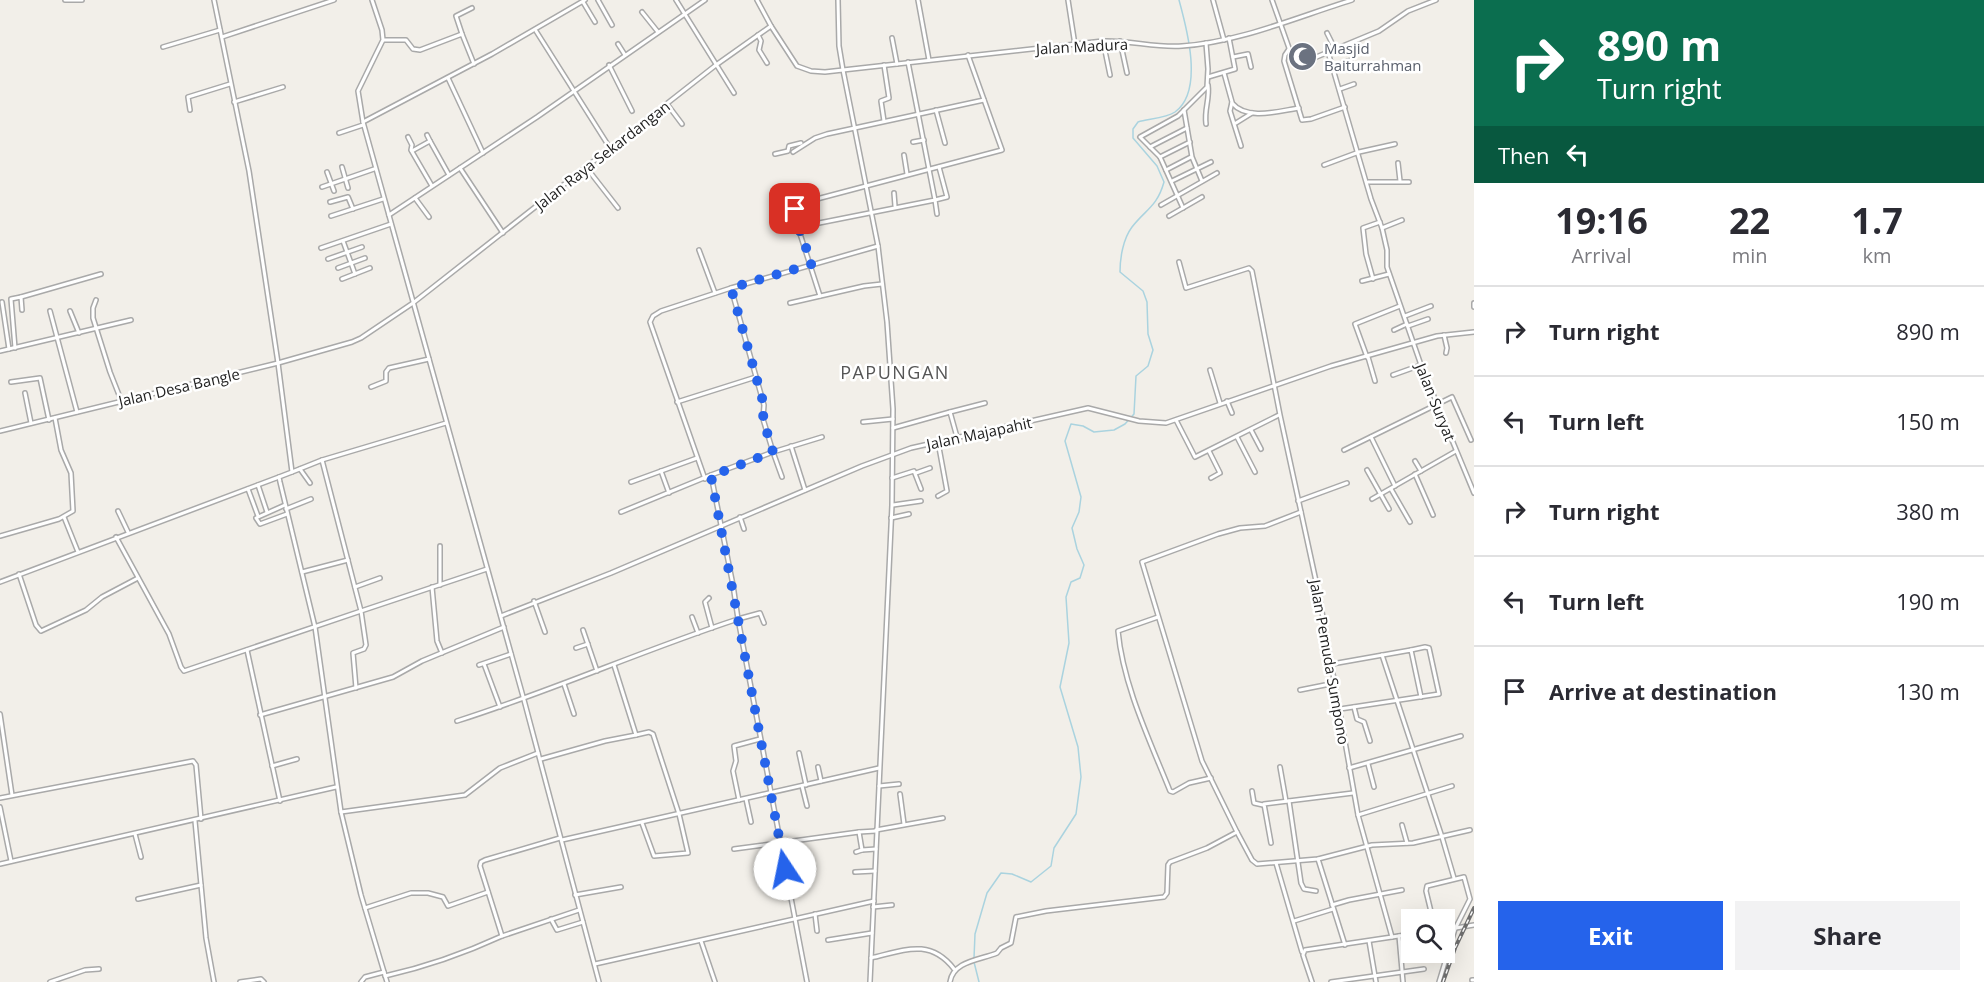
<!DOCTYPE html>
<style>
:root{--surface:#fff;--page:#f2f2f3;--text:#2b2b33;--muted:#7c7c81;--line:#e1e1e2;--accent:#2563eb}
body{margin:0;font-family:"Open Sans",sans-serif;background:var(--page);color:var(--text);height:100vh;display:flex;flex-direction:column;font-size:22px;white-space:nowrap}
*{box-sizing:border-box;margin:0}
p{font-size:20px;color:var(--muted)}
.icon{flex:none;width:33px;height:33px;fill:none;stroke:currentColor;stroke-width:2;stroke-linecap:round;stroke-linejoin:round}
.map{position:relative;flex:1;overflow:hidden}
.panel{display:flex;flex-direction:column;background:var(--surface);width:510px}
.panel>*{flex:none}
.hud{background:#0b6e4f;color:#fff;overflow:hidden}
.fabs{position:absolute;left:1401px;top:909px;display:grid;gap:12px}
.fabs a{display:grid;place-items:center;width:54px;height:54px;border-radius:0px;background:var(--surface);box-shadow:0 6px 24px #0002;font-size:30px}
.pin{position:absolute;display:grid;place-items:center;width:51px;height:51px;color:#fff;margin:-26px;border-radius:12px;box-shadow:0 3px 9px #0006}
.me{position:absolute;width:66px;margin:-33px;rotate:349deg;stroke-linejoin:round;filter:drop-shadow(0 0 4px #0008)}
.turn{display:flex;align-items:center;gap:21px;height:126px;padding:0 24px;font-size:27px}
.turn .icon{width:78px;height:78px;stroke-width:2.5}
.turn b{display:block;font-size:42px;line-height:51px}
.then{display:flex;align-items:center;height:57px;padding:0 24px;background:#0003;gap:12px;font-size:22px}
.eta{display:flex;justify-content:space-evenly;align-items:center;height:102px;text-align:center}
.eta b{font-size:36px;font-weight:700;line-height:42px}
.cta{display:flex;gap:12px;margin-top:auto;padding:12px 24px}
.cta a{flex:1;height:69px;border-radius:0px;background:var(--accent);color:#fff;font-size:24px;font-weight:700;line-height:69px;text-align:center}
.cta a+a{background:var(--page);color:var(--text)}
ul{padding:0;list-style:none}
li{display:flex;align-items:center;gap:18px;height:90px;padding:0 24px;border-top:2px solid var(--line)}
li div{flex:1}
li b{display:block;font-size:22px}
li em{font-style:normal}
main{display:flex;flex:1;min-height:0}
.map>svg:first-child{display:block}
</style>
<main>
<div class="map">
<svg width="1474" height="982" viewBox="0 0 1474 982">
<rect width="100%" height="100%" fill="#f2efe9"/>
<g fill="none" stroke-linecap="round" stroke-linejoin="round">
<g stroke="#aad3df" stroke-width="1.5">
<path d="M974 958 975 934 987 893 1001 873 1012 874 1031 882 1051 866 1054 848 1076 814 1081 777 1078 747 1060 687 1069 643 1066 597 1071 582 1080 578 1084 565 1077 549 1072 528 1079 512 1081 497 1065 441 1071 424 1083 426 1094 432 1114 430 1125 424 1134 414 1136 376 1148 366 1153 350 1148 334 1147 302 1143 291 1120 272C1120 258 1123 239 1132 227 1146 209 1157 207 1164 182L1157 166 1133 138V129L1138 122C1148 119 1166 118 1175 112 1204 91 1187 29 1179 0"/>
<polyline points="974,962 979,982"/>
</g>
<defs>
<g id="minor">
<polyline points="65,0 82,0"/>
<polyline points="214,0 249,171 278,363 292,472 279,477 280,482 315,627 341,812 361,895 387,982"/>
<polyline points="585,0 492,54 363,122 524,700 599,982"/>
<polyline points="598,0 612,25"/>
<polyline points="676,0 734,93"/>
<polyline points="757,0 771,26"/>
<polyline points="838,0 839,46 843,70 878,246 887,322 893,409 892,505 870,982"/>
<polyline points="918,0 929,60"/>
<polyline points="1068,0 1075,45"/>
<polyline points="1213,0 1224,40"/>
<polyline points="1272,0 1289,48 1302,61 1314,58 1379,31 1408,11 1436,0"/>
<polyline points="583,2 595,22"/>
<polyline points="642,12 658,32"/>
<polyline points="536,31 610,148"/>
<polyline points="1327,33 1335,49"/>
<polyline points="462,34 456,16 472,8"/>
<polyline points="758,35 761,41 759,50 767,63"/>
<polyline points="222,37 334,0"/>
<polyline points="892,38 897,64"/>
<polyline points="384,40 406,40 413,49 420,50 462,34 474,64"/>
<polyline points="1103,41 1110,75"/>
<polyline points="1120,41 1127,73"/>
<polyline points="618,44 625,55"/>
<polyline points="163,47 220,30"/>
<polyline points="1289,49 1285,55 1284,61 1302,120 1311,119 1345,107"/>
<polyline points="1328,52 1371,199 1382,228 1387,250 1387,267 1421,365 1474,493"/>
<polyline points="1233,57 1248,54 1251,67"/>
<polyline points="609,65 632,111"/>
<polyline points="1333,67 1351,60"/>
<polyline points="1224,73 1232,102 1230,111 1241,146"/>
<polyline points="1208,77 1235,69 1229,38"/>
<polyline points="448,78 483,153"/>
<polyline points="1340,89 1354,84"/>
<polyline points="234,102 283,87"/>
<path d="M1232 103C1247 121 1279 111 1299 108"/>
<polyline points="667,104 682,124"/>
<polyline points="190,110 188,97 230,84"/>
<polyline points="936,110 945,143"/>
<polyline points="1184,110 1192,157 1202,181"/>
<polyline points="884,121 881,101 889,98 884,65"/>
<polyline points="363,122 358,91 383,40 382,30 372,0"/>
<polyline points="1236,123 1252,113"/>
<path d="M1206 124C1204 108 1210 100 1208 85"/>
<polyline points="339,133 363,125"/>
<polyline points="427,135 430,141"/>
<polyline points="408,137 412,145 411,150 432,186"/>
<polyline points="913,142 924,140"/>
<polyline points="1150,147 1187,128"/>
<polyline points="412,151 430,141 449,175"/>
<polyline points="793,152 815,138 827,134 984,100"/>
<polyline points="775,154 788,151 789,146 801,143"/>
<polyline points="904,155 907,174"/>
<polyline points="1160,157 1190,142"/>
<polyline points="1398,163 1400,181"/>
<polyline points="1324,165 1359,152 1395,144"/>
<polyline points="342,167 348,188"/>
<polyline points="586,167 618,208"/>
<polyline points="460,168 503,233"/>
<polyline points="1166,170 1191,157"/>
<polyline points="327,172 334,191"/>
<polyline points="1172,181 1211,162"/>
<polyline points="1368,182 1409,182"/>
<polyline points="322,187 374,169"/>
<polyline points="894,193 895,206"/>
<polyline points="415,198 429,217"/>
<polyline points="330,202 348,197 353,209"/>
<polyline points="1161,205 1217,173"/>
<polyline points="1183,208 1160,157 1140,137 1178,116 1207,87 1208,69 1206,43"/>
<polyline points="937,214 935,200 947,197 939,167"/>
<polyline points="389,215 537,117 705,0"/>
<polyline points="331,216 383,199"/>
<polyline points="1169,216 1202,197"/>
<polyline points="799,227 935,200 908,62"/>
<polyline points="1382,228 1402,220"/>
<polyline points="343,241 355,274"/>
<polyline points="321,248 391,224"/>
<polyline points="699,250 715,293"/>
<polyline points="328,259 362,247"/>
<polyline points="1179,262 1186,288 1249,268 1252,271 1280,415 1319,595 1358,815 1392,937"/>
<polyline points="338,268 365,258"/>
<polyline points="342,279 370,268"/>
<polyline points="1373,279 1366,254 1363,228 1380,222"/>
<polyline points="1362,281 1389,274"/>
<polyline points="820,296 794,215 795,208 798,204 1002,150 968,55"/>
<polyline points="21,297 101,274"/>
<polyline points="96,300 93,308 93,318 110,372 121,400"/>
<polyline points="2,302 9,349"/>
<polyline points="790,303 864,286 882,284"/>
<polyline points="1474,303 1474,307"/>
<polyline points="50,311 77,412"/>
<polyline points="70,311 79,333"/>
<polyline points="1405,316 1431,306"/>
<polyline points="1408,326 1428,319"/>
<polyline points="1394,330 1407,324"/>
<polyline points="1444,335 1447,348 1446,353"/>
<polyline points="15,348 11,299 21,297 22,310"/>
<polyline points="0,351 131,320"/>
<polyline points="1367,357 1355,324 1400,306"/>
<polyline points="1368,357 1375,381"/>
<polyline points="1210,370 1220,403"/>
<polyline points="1393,375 1421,365"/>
<polyline points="11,382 40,378 49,420"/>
<polyline points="371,387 386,381 386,372 389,368 429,359"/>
<polyline points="25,393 31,423"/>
<polyline points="1227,401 1232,413"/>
<polyline points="677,402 756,377"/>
<polyline points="950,412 985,403"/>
<polyline points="1176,420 1195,457 1279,415"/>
<polyline points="863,422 893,419"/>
<polyline points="893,428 950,412 957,437"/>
<polyline points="1251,430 1261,449"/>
<path d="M0 431 278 363 352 342 361 338 413 303 716 65 771 26 797 66 811 71 825 72 1103 41C1129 40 1156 48 1182 46 1240 42 1297 17 1352 0"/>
<polyline points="1237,437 1255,472"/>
<polyline points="1371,437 1395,486"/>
<polyline points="791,446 805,490"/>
<polyline points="1344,450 1452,397 1471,440"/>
<polyline points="1209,451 1220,473 1211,478"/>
<polyline points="322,460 446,423"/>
<polyline points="1415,461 1421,471"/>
<polyline points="300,469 310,483"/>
<polyline points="1367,470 1389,509"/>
<polyline points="661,471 669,493"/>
<polyline points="916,473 930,468"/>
<polyline points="1415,474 1433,515"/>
<polyline points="782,477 773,452 822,437"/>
<polyline points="892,478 914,471 921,489"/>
<polyline points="705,479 650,322 653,316 661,311 731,288"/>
<polyline points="631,482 697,458"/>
<polyline points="258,485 267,512"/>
<polyline points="248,489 258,516"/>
<polyline points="1391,489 1410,522"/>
<polyline points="938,496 947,491 938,442"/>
<polyline points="1372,499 1456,451"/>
<polyline points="1298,501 1347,483"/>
<polyline points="285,505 256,518 260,524 287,514"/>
<polyline points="893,505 921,501"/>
<polyline points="286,509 311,499"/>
<polyline points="118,511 128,532"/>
<polyline points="621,512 711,475"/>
<polyline points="64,517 78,552"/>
<polyline points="740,517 744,529"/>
<polyline points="891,518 909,514"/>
<polyline points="0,536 59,519 73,511 71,473 61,450 55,418"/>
<polyline points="116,537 169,634 181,667 184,671 361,611 322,460 292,472"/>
<polyline points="302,572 348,560"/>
<polyline points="19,574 36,625 41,631 86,610 102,597 138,578"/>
<polyline points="0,582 279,477"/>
<polyline points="440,585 440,546"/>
<polyline points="355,587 380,578"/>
<polyline points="432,587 437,641 442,653"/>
<polyline points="709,598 705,602 712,628"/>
<polyline points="534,601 545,632"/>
<polyline points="501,616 611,573 862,466 911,448 1088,408 1139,421 1166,423 1331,366 1437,336 1474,332"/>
<polyline points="692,617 698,633"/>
<path d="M1158 617 1118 631C1123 685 1150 741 1170 791L1173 792 1189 783 1211 778"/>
<polyline points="764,623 760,613 738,619 807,982"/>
<polyline points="583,630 597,671"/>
<polyline points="576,648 588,644"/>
<polyline points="247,650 280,801"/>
<polyline points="1382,655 1442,837 1454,878"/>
<polyline points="484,664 500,707"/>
<polyline points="1332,664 1411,650 1421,697"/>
<polyline points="479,665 511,654"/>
<polyline points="564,684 574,714"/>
<polyline points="356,688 353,653 364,649 366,645 361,611 487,569"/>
<polyline points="1300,690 1335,683"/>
<polyline points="1354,707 1357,719 1364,722 1370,741"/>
<polyline points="1340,709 1439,694 1429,648 1425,647 1411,650"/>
<polyline points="0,714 12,795"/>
<polyline points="260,715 393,677 422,661 504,627"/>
<path d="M457 721C552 691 643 650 738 619L733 585 711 475 773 452 763 419 764 405 731 288 878 246"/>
<polyline points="636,735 649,732 653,734 679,814 688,853 654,856 642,823"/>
<polyline points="799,753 806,785"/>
<polyline points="541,759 605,741 636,735 614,665"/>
<polyline points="1368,764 1374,787"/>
<polyline points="272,766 297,759"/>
<polyline points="818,767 821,781"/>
<polyline points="1280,767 1286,801"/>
<polyline points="1349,768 1461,736"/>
<polyline points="802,786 807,806"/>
<polyline points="879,786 899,784"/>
<polyline points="1252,791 1254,803 1263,805"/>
<polyline points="900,794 904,824"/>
<polyline points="0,798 193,761 196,765 201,819"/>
<polyline points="746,799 751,822"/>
<polyline points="739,800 733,771 736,761 734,746 760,739"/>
<polyline points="1289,801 1301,883 1304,889 1316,891"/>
<polyline points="0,807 11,861"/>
<polyline points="341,812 465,795 500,768 538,753"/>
<polyline points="1358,815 1452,786"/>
<polyline points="195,821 206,938 214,982"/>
<polyline points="1402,825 1407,843"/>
<polyline points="876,830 943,818"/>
<polyline points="859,832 862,850 876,849"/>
<polyline points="1237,832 1252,860 1257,864 1318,859 1372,845 1413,843 1470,830"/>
<polyline points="135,834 141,857"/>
<polyline points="560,838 485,860 481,862 480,866 502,936 579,910"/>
<polyline points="562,840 879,768"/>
<polyline points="1271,843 1264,804 1353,793"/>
<polyline points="734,849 859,832 876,831"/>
<polyline points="856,852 862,850"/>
<polyline points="1318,859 1345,945"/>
<polyline points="1276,863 1302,952"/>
<polyline points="0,864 336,787"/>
<polyline points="855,872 875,871"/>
<polyline points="575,895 621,887"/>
<polyline points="138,899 201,885"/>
<polyline points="1332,905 1349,900 1402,890"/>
<polyline points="873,907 892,905"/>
<polyline points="365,908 411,893 428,893 443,897 448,906 488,892"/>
<polyline points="815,914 817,931"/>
<polyline points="551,919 557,930 583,922"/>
<polyline points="1433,920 1426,891 1427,886 1464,877 1470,899 1455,929 1439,982"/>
<polyline points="1294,921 1333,909"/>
<polyline points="1444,930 1474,925"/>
<polyline points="1399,936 1403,982"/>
<polyline points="828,940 872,933"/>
<polyline points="701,941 715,982"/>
<polyline points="1369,941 1376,982"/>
<path d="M871 958C905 950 930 938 954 969"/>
<polyline points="595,964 874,901"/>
<path d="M385 976C425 967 465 953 502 936"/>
<polyline points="1472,980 1474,980"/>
<polyline points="50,982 85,970 99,969"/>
<polyline points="240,982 261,979 264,982"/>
<polyline points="361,982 365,977 384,972"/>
<path d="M950 982C953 961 980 960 997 953L1001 948 1011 943 1016 917 1046 911 1164 897 1167 893 1168 865 1170 862 1207 848 1237 832 1202 761 1142 562 1218 534 1240 528 1265 526 1301 512"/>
<polyline points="1312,982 1303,955 1305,950 1412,934"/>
<polyline points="1331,982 1424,969"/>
</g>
</defs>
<use href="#minor" stroke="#a9a9a9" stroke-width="6"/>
<use href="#minor" stroke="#fff" stroke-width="3"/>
<defs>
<polyline id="rail" points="1443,982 1455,948 1474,908"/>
</defs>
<use href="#rail" stroke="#707070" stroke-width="4"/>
<use href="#rail" stroke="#fff" stroke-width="1.5" stroke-dasharray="4.5" stroke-linecap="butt"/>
</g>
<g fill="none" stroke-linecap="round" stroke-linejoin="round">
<polyline stroke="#2563eb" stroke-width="10" stroke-dasharray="0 18" points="785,869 711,476 773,452 763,419 764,405 731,288 812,264 794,215 795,209"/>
</g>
<defs>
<symbol id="mosque-disc" viewBox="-11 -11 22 22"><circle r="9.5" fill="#6b7280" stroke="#fff"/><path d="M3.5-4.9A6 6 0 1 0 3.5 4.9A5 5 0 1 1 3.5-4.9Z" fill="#fff"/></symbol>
</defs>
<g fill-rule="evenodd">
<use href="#mosque-disc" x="1286" y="40" width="33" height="33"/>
</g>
<g text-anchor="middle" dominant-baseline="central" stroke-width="5" stroke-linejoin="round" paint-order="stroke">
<g font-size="15" fill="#222" stroke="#fff">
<text transform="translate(1082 46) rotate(-3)">Jalan Madura</text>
<text transform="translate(602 155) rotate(-38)">Jalan Raya Sekardangan</text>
<text transform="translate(179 387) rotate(-13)">Jalan Desa Bangle</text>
<text transform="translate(1436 402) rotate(68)">Jalan Suryat</text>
<text transform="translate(979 433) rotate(-12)">Jalan Majapahit</text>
<text transform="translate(1330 662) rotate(80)">Jalan Pemuda Sumpono</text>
</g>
<g font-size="15" fill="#5b616d" stroke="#fff" text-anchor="start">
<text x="1324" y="48">Masjid<tspan x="1324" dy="17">Baiturrahman</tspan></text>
</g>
<g font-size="18" letter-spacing="1.5" fill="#555" stroke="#fff">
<text x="895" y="372">PAPUNGAN</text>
</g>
</g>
</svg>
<div class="fabs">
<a><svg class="icon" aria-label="search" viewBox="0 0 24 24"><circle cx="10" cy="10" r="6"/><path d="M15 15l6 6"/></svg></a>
</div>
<div class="pin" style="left:795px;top:209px;background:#d93025"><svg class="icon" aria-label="arrive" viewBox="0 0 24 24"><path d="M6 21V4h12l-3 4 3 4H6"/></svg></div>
<svg class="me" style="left:785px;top:869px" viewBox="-20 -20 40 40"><circle r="19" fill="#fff"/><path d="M0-13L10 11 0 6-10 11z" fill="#2563eb"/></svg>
</div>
<section class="panel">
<div class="hud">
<div class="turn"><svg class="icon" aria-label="right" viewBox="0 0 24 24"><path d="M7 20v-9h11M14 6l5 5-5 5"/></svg><div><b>890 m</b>Turn right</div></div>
<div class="then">Then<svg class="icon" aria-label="left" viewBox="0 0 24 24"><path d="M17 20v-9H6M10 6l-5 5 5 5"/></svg></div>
</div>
<div class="eta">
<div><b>19:16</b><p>Arrival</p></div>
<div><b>22</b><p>min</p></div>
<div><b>1.7</b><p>km</p></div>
</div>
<ul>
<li><svg class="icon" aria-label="right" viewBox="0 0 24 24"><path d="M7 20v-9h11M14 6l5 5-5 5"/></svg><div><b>Turn right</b></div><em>890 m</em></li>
<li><svg class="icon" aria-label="left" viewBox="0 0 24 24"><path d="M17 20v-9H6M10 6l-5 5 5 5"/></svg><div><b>Turn left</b></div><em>150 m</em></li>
<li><svg class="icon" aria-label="right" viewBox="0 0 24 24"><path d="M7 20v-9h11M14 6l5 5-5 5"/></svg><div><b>Turn right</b></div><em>380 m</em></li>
<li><svg class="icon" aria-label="left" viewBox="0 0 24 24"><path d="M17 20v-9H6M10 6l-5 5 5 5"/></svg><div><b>Turn left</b></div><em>190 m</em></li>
<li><svg class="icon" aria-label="arrive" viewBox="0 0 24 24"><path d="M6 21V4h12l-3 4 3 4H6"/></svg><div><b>Arrive at destination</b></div><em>130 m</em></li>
</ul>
<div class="cta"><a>Exit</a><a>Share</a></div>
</section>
</main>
